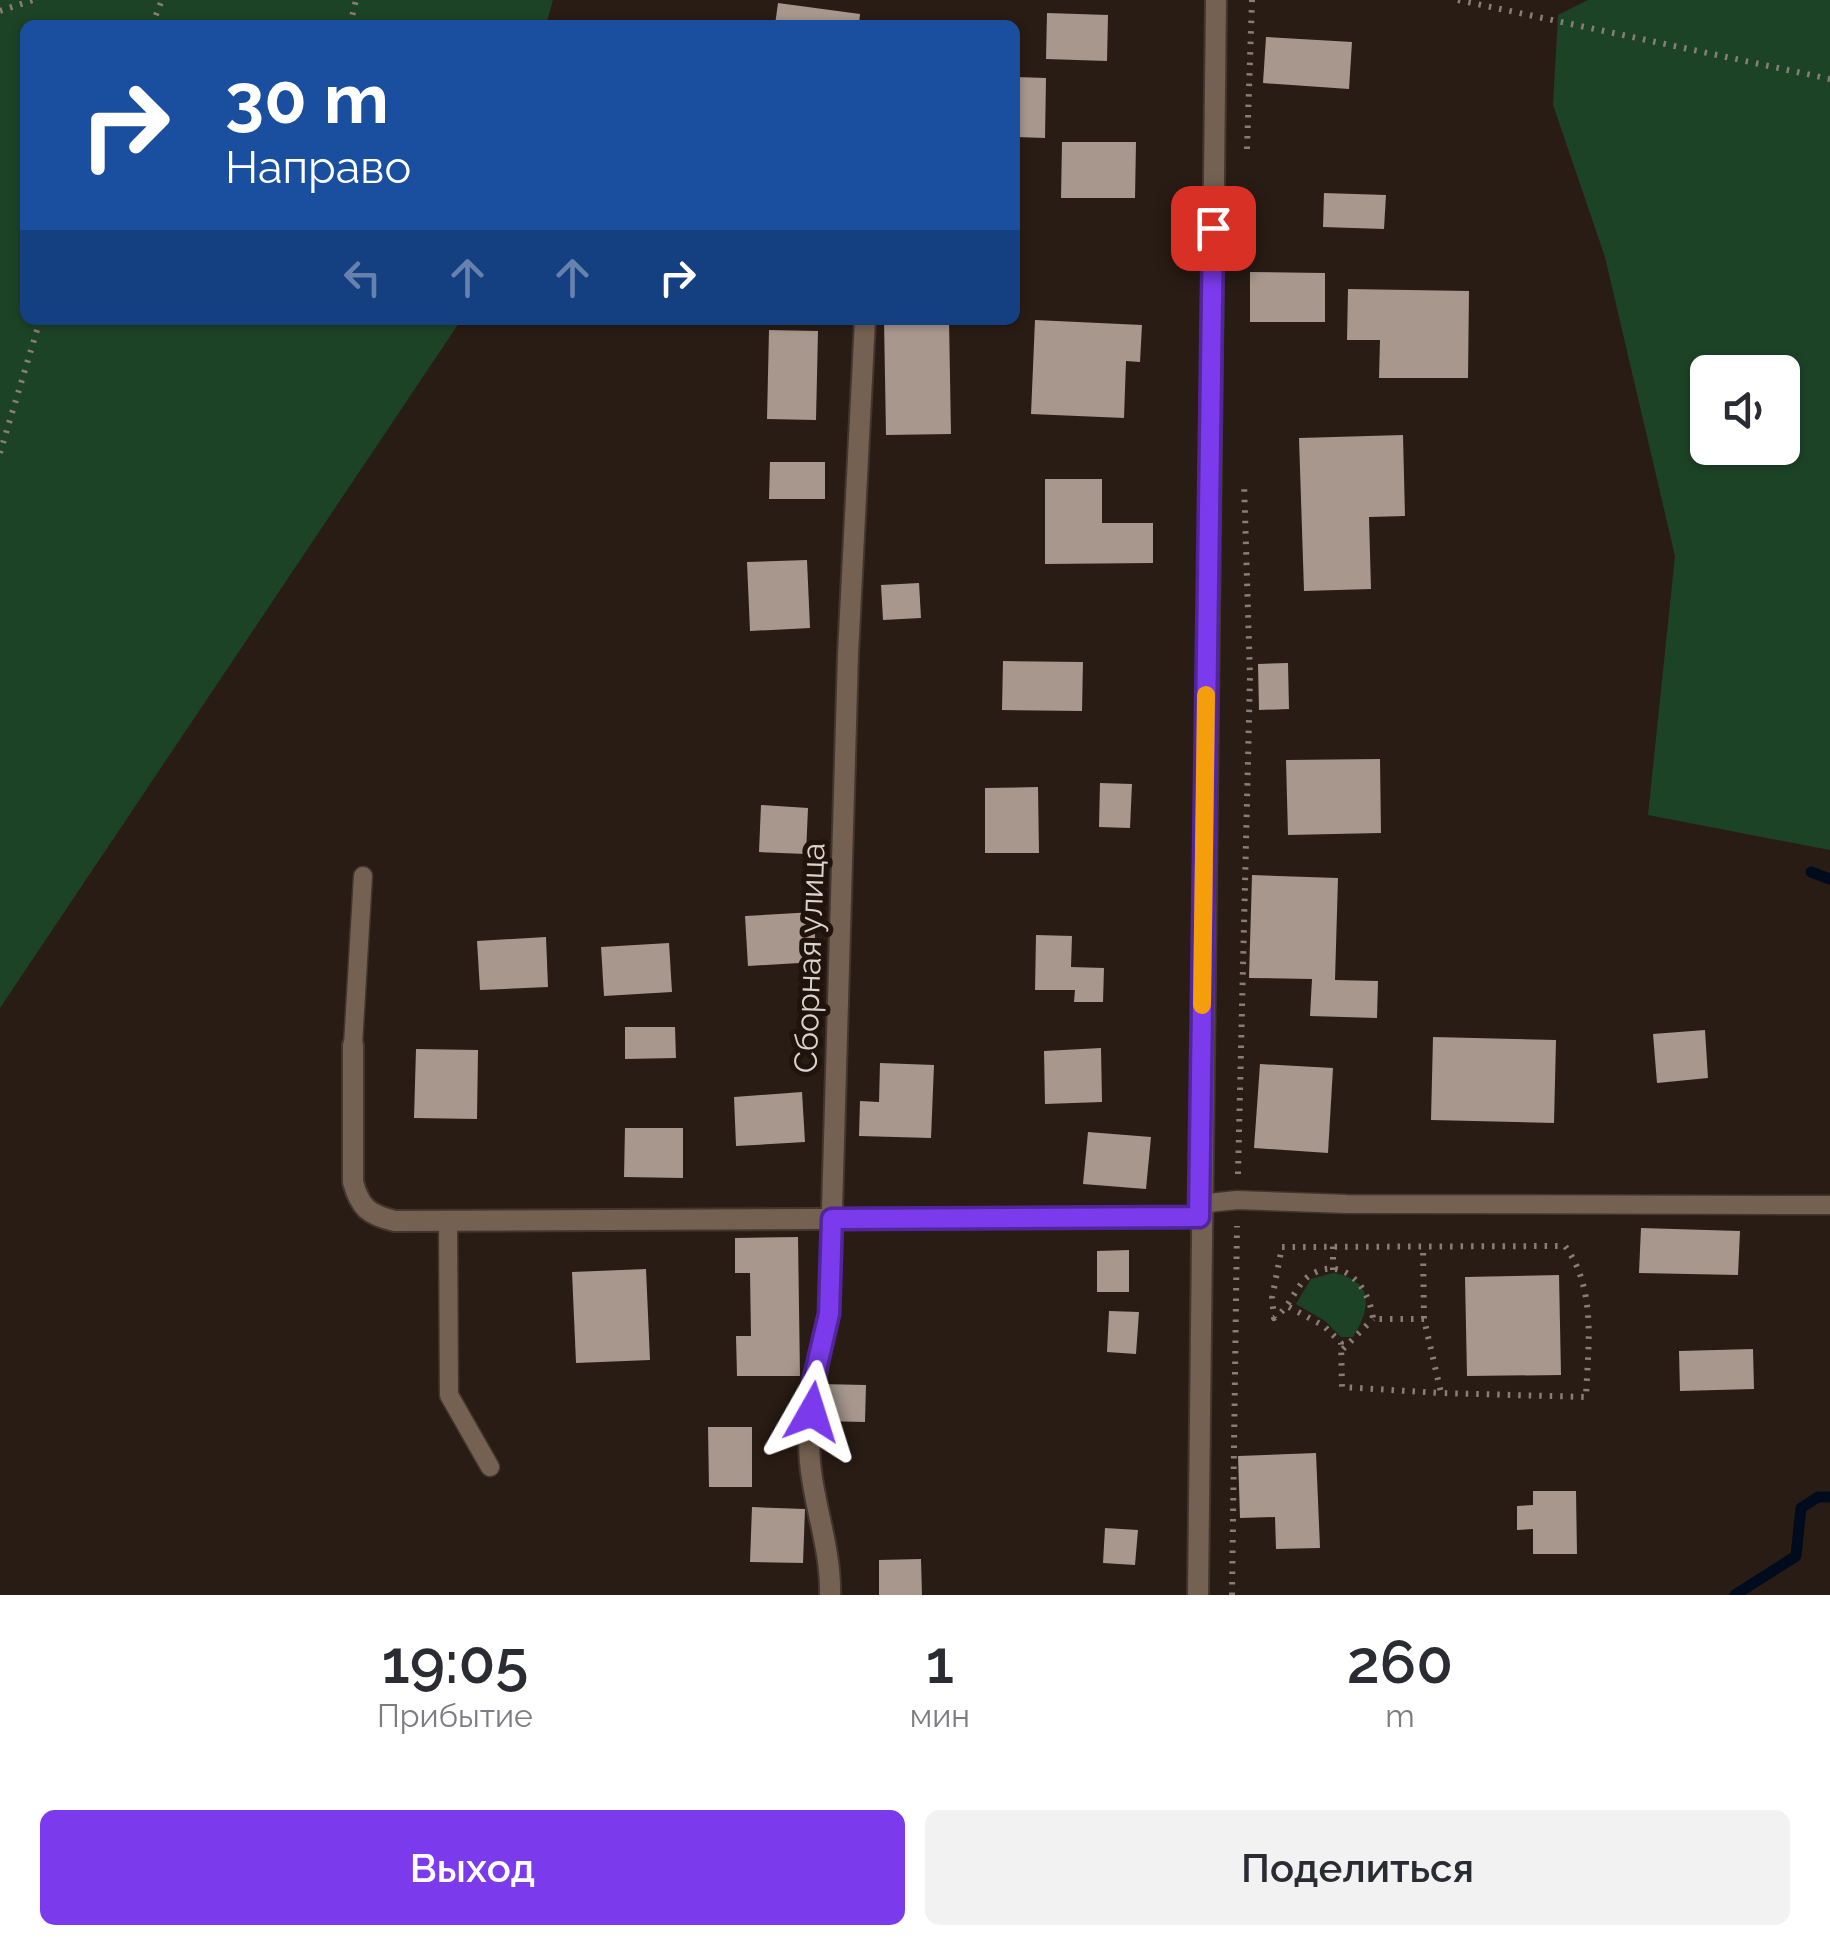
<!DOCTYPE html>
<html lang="ru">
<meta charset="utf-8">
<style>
:root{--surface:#fff;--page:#f2f2f3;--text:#2b2b33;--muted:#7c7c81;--accent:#7c3aed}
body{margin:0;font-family:Raleway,sans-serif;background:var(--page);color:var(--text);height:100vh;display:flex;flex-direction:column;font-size:38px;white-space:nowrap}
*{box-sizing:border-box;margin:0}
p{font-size:32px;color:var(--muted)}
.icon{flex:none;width:55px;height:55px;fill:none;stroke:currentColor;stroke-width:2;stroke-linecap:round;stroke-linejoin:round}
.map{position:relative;height:1595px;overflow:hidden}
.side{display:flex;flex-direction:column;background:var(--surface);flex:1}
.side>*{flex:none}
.banner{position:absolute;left:20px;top:20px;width:1000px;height:305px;border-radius:15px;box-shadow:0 2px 8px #0004;background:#1a4fa0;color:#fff;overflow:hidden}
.buttons{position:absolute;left:1690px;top:355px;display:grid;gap:20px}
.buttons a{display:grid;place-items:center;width:110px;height:110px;border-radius:15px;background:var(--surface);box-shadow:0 2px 8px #0004;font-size:50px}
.pin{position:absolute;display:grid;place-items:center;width:85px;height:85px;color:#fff;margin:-42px;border-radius:20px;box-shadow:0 5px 15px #0006}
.me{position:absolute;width:110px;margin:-55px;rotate:6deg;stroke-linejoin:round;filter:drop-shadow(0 0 8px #0008)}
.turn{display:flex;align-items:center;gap:35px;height:210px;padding:0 40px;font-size:45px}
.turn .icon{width:130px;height:130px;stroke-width:2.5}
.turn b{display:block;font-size:70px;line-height:85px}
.lanes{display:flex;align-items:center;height:95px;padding:0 40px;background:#0003;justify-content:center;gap:50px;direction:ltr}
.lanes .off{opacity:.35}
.eta{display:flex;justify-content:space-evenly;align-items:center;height:170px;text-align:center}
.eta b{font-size:60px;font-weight:600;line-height:70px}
.action{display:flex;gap:20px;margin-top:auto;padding:20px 40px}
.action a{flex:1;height:115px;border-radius:15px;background:var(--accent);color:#fff;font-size:40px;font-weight:600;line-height:115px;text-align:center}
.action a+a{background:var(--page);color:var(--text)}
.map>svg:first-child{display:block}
</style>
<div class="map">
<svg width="1830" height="1595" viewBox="0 0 1830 1595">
<rect width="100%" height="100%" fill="#291c14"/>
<g fill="#1d4326" fill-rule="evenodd">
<polygon points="0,0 553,0 546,25 25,25 25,320 461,320 0,1008"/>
<path d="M1588 0H1830V850L1648 815 1675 556 1605 257 1553 105 1558 15ZM1708 372H1782V448H1708Z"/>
<path d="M1333 1273C1374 1280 1372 1308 1353 1337H1341L1325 1321 1296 1304 1311 1279Z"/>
</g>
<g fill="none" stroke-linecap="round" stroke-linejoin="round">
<g stroke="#000b1d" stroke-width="11">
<polyline points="1811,872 1830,879"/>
<polyline points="1735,1595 1796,1556 1801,1508 1818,1497 1830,1497"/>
</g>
</g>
<g fill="#a7978d">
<polygon points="778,3 860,14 859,25 775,25"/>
<polygon points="1047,13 1108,15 1107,61 1046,59"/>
<polygon points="1266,37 1352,42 1349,89 1263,83"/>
<polygon points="1015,77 1046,78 1045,138 1015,137"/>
<polygon points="1062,142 1136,142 1135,198 1061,198"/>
<polygon points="1324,193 1386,195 1384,229 1323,227"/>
<polygon points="1250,272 1325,273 1325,322 1250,322"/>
<polygon points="1348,289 1469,291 1468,378 1379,378 1380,340 1347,340"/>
<polygon points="884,320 949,320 951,434 886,435"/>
<polygon points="1035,320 1142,325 1140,362 1126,361 1124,418 1031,414"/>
<polygon points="769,330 818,331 816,420 767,419"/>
<polygon points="1403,435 1405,516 1369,517 1371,589 1304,591 1299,438"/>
<polygon points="770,462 825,462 825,499 769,499"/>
<polygon points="1045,479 1102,479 1102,523 1153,523 1153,563 1045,564"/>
<polygon points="807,560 810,628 750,631 747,562"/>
<polygon points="919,583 921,618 883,620 881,585"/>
<polygon points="1003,661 1083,662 1082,711 1002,710"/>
<polygon points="1288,663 1289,709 1259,710 1258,664"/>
<polygon points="1380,759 1381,833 1288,835 1286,760"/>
<polygon points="1100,783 1132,784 1130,828 1099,827"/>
<polygon points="1038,787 1039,853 985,853 985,788"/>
<polygon points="761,805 808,808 806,854 759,852"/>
<polygon points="1252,875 1338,878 1335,980 1378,981 1377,1018 1310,1016 1312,979 1249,978"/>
<polygon points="814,912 816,962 748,966 745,916"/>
<polygon points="1036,935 1072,936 1071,967 1104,968 1103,1002 1074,1002 1075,990 1035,990"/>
<polygon points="546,937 548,987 480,990 477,941"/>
<polygon points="669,943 672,992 604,996 601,947"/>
<polygon points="625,1027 675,1027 676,1058 625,1059"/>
<polygon points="1705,1030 1708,1078 1657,1083 1653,1034"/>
<polygon points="1433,1037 1556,1040 1554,1123 1431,1120"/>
<polygon points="1101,1048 1102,1102 1045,1104 1044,1051"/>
<polygon points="416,1049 478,1050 477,1119 414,1118"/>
<polygon points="880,1063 934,1065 931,1138 859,1136 860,1101 879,1102"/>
<polygon points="1260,1064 1333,1068 1328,1153 1254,1148"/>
<polygon points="802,1092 805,1142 736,1146 734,1097"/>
<polygon points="625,1128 683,1128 683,1178 624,1177"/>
<polygon points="1088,1132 1151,1137 1146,1189 1083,1184"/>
<polygon points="1641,1228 1740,1231 1738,1275 1639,1273"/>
<polygon points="798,1237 800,1376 737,1376 736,1336 751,1336 750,1273 735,1273 735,1238"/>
<polygon points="1129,1250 1129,1292 1097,1292 1097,1251"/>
<polygon points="646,1269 650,1360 576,1363 572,1272"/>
<polygon points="1559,1275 1561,1375 1467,1376 1465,1277"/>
<polygon points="1109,1311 1139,1312 1136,1354 1107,1352"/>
<polygon points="1753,1349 1754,1389 1680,1391 1679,1351"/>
<polygon points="820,1384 866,1385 865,1422 820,1421"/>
<polygon points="708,1427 752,1427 752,1487 709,1487"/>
<polygon points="1316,1453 1320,1548 1276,1549 1275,1517 1240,1518 1238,1456"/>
<polygon points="1533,1491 1576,1491 1577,1554 1533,1554 1533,1529 1517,1530 1517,1506 1533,1505"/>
<polygon points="752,1507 805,1509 803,1563 750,1562"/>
<polygon points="1105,1528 1138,1530 1135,1565 1103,1563"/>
<polygon points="921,1559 922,1595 879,1595 879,1560"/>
</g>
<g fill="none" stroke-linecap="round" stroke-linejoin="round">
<defs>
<g id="service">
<polyline points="353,1045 363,876"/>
<polyline points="1199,1204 1237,1200 1347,1204 1830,1205"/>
<polyline points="448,1220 449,1395 490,1467"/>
</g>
<g id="minor">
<path d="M353 1045V1182C360 1208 369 1215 395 1221L1199 1217"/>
<path d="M830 1595C831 1554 818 1518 812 1478 803 1425 817 1366 829 1314L848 654 865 320"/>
</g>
<polyline id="tertiary" points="1198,1595 1216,0"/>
</defs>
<use href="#service" stroke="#42362e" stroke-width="21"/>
<use href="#minor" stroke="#42362e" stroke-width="24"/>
<use href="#tertiary" stroke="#42362e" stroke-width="24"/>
<g stroke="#887e77" stroke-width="6" stroke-dasharray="2.5 8" stroke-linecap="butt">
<polyline points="1458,0 1830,79"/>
<polyline points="0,11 33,0"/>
<polyline points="152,25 162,0"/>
<polyline points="350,25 356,0"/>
<polyline points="1247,149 1252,0"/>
<polyline points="0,453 40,320"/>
<polyline points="1238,1174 1250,677 1244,482"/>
<polyline points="1333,1270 1333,1244"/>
<polyline points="1289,1307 1324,1326 1341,1343 1342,1387 1441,1393 1424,1319 1423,1247"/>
<path d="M1424 1319H1373C1370 1288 1343 1253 1309 1276 1295 1286 1291 1307 1274 1318L1272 1298 1282 1247 1565 1246C1597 1290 1588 1345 1586 1397L1441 1393"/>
<polyline points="1343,1349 1373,1319"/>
<polyline points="1232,1595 1237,1226"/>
</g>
<use href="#service" stroke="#746151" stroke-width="18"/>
<use href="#minor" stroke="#746151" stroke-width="20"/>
<use href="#tertiary" stroke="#746151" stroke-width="20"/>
</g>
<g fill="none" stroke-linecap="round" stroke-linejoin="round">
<defs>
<polyline id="route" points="812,1412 813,1382 829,1314 832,1219 1199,1217 1213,228"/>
</defs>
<use href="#route" stroke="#51269a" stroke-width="25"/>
<use href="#route" stroke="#7c3aed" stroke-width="18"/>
<polyline stroke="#f59e0b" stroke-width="18" points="1202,1005 1206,695"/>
</g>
<g text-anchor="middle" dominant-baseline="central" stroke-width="10" stroke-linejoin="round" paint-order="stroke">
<g font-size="32" fill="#dbd3cd" stroke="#1f130b">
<text transform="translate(809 958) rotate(-88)">Сборная улица</text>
</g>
</g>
</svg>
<div class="buttons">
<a><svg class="icon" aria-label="sound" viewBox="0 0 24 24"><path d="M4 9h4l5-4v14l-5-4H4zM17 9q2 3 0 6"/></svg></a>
</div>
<div class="pin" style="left:1213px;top:228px;background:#d93025"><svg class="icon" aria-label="arrive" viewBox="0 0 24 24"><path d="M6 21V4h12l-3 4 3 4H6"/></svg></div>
<svg class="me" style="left:812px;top:1412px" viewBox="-20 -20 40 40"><path d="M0-17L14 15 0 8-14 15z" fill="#7c3aed" stroke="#fff" stroke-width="4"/></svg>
<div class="banner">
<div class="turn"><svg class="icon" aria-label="right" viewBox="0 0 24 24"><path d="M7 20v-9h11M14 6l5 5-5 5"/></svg><div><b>30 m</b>Направо</div></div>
<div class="lanes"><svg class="icon off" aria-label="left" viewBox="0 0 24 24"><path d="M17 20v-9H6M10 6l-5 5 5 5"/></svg><svg class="icon off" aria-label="ahead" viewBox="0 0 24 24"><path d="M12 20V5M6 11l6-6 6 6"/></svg><svg class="icon off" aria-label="ahead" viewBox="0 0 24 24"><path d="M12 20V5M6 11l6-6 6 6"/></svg><svg class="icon" aria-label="right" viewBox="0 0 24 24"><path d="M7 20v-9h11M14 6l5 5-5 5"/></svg></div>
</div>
</div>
<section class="side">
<div class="eta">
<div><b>19:05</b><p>Прибытие</p></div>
<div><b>1</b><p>мин</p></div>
<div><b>260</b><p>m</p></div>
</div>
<div class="action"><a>Выход</a><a>Поделиться</a></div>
</section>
